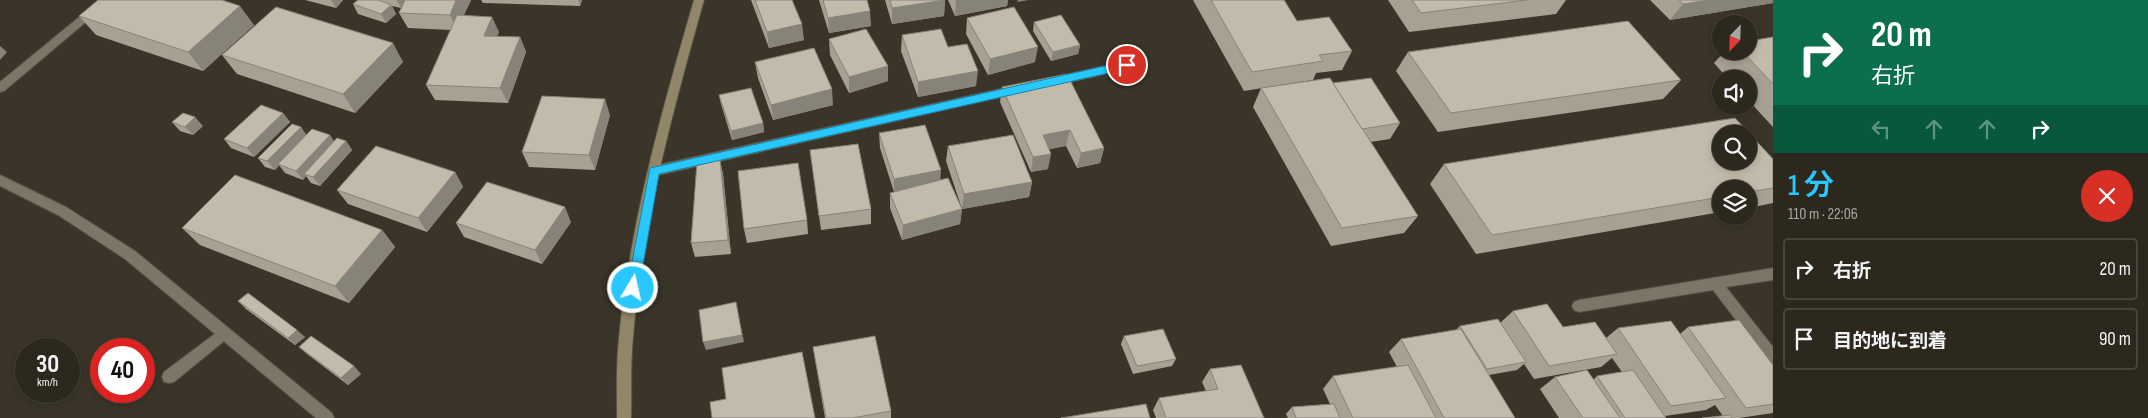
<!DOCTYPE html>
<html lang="ja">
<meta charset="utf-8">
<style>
:root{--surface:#2c281e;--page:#343027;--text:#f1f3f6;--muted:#a6a6a4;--line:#48443c;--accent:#28c8ff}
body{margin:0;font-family:"Sofia Sans Condensed","Noto Sans JP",sans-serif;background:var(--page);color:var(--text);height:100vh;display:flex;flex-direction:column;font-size:19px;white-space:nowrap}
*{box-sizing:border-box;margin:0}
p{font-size:16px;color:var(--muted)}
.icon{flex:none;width:28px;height:28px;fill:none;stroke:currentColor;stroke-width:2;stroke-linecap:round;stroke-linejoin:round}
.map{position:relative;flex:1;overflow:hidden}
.sheet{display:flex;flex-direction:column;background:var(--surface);width:375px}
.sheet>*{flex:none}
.top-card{background:#0b6e4f;color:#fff;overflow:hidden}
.needle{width:32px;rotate:203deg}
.buttons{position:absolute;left:1712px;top:15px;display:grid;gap:10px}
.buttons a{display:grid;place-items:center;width:45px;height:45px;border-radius:50%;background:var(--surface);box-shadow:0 2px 8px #0003,0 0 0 1px var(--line);font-size:25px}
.speed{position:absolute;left:15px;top:338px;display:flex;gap:10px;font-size:25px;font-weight:700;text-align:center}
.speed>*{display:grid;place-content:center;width:65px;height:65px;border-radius:50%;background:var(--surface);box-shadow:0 2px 8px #0003,0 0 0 1px var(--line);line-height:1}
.speed small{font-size:12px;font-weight:400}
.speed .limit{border:8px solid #d22;background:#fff;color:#111}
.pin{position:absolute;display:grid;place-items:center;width:42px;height:42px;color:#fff;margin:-21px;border:2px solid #fff;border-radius:50%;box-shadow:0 1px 5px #0007}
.me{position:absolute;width:55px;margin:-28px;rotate:9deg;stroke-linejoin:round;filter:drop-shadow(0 0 4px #0008)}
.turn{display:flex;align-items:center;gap:18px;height:105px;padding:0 15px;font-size:22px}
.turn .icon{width:65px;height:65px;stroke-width:2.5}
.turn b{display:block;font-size:35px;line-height:42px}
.lanes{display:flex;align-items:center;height:48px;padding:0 15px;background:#0003;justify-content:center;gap:25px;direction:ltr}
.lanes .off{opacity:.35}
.round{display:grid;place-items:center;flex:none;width:52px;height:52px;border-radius:26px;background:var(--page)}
.overview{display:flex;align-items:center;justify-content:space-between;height:85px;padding:0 15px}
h1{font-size:30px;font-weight:600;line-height:38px;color:var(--accent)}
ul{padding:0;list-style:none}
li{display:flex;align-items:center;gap:15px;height:62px;margin:0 10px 8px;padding:0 5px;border:2px solid var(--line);border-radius:5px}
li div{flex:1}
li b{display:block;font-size:19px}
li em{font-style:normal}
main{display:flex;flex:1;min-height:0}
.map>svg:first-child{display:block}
</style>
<main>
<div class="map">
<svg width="1773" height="418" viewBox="0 0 1773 418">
<rect width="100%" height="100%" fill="#3a3528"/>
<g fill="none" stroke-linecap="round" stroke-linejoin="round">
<defs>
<polygon id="lane" points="224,327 229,329 231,333 229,337 174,382 169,383 164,382 162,377 164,372"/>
<g id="street">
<polygon points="100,0 112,0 4,91 0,92 0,82"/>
<polygon points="1127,61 1133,65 1131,68 1052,86 1046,82 1052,78"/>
<polygon points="1018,85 1022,86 1024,89 1022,92 654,176 648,171 654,166"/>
<polygon points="0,175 66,207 135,251 332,413 334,418 316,418 125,259 58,215 0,186"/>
<polygon points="1773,268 1773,280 1726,287 1773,347 1773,364 1768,362 1713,290 1579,312 1574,310 1572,306 1574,302 1579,300"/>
</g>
<path id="secondary" d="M694 0H704C673 110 642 223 633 338 630 365 632 391 631 418H617C617 391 616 365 619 338 630 223 662 110 694 0Z"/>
</defs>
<use href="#lane" stroke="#555146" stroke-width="2"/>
<use href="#street" stroke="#555146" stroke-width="2"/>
<use href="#secondary" stroke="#555146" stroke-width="2"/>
<use href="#lane" fill="#7c7668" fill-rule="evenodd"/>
<use href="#street" fill="#7c7668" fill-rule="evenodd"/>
<use href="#secondary" fill="#928668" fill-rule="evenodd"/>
</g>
<g fill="#a6a193">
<polygon points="305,0 343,0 336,8"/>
<polygon points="358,0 471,0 464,15 499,32 497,36 520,37 526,52 508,103 435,100 426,85 451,30 408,28 399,13 401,8 392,6 396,14 386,23 358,14 353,4"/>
<polygon points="481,0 582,0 580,6 483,3"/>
<polygon points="751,0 792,0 804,40 769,48"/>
<polygon points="819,0 867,0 871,26 829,33"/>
<polygon points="885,0 945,0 944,16 892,24"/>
<polygon points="948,0 1008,0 1007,6 955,16"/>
<polygon points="1193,0 1284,0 1297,21 1352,51 1342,70 1316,73 1313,80 1244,91"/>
<polygon points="1388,0 1566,0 1556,14 1409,32"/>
<polygon points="1650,0 1773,0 1773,3 1670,20"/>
<polygon points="79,16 254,25 203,71 96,35"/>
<polygon points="967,18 1035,62 988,75 966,34"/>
<polygon points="1034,22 1080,45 1078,54 1051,61 1033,31"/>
<polygon points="902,35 948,47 976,86 918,97 901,51"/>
<polygon points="1773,37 1773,127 1749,101 1749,79 1728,79 1714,63 1725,51 1749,51"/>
<polygon points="829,39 888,81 849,93 830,55"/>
<polygon points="1408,52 1681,80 1663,99 1438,132 1396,71"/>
<polygon points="222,55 403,62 355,113 237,74"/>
<polygon points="755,62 833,105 773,120 758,78"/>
<polygon points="1333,83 1400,123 1390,139 1370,142 1418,216 1404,233 1331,246 1253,107 1261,88"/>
<polygon points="1002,87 1104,148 1100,163 1077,168 1066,146 1049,149 1048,169 1031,172 1000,102"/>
<polygon points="719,95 763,123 764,132 732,140 721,104"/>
<polygon points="283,113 290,122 254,157 231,148 224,139"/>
<polygon points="610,115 595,170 529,167 522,152"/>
<polygon points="172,122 203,126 193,135 180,131"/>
<polygon points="301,127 306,135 334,141 346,141 352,150 320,186 311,183 306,176 303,180 285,173 279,165 275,170 265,167 258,158"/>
<polygon points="879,133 940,180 962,209 960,224 902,240 890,208 890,193 894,192 880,148"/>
<polygon points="948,146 1032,182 1029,197 962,209 946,161"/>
<polygon points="810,150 871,209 871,224 821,230"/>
<polygon points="1773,159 1773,203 1749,208 1749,189 1721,189 1721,212 1476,254 1430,184 1444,164"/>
<polygon points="720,160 723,174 731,254 695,257 691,243"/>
<polygon points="455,172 463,187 427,232 348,204 337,190"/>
<polygon points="807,220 808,234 747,243 744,229"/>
<polygon points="571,222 542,264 464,237 456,223"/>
<polygon points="182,228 382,230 395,247 349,303 200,245"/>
<polygon points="238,301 305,337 295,345 246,309"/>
<polygon points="1513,311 1563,327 1606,338 1618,328 1680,334 1688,327 1773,365 1773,413 1739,418 1702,418 1723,416 1715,405 1706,410 1665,416 1666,418 1559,418 1540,389 1555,377 1593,380 1597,376 1622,372 1612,358 1601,367 1534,379 1524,364 1517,370 1489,375 1515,418 1288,418 1286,414 1292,407 1330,404 1323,389 1333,376 1397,367 1389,352 1401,339 1456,330 1460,326 1500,323"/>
<polygon points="1124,336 1176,359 1172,366 1133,374 1121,344"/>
<polygon points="299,347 361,374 348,385 307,354"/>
<polygon points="813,347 891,411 891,418 825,418"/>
<polygon points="1210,369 1264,418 1156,418 1153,410 1159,398 1206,391 1202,382"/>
</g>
<g fill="#878378">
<polygon points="331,0 343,0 336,8"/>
<polygon points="397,0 408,0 401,8"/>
<polygon points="456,0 471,0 457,30 450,15"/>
<polygon points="578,0 582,0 580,6"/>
<polygon points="945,0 944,16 892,24 892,8"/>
<polygon points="956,0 1008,0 1007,6 955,16"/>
<polygon points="1018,0 1029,0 1017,2"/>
<polygon points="1708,0 1773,0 1773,3 1670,20 1683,4"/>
<polygon points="391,5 396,14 386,23 381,14"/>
<polygon points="240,6 254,25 203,71 188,52"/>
<polygon points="870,11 871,26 829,33 828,18"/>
<polygon points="492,17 499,32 491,51 484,36"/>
<polygon points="802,24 804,40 769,48 767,32"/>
<polygon points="520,37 526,52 508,103 500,88"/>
<polygon points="393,43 403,62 355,113 343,94"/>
<polygon points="1080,45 1078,54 1051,61 1053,52"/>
<polygon points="0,46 7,52 0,60"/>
<polygon points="1038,47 1035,62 988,75 990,59"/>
<polygon points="888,66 888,81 849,93 849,77"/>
<polygon points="978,71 976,86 918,97 918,82"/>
<polygon points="832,89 833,105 773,120 771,105"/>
<polygon points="605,99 610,115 595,170 589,155"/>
<polygon points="283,113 290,122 254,157 247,148"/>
<polygon points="195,117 203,126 193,135 185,127"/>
<polygon points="763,123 764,132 732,140 731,131"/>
<polygon points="301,127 307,136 275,170 267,161"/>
<polygon points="1070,130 1066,146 1040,151 1043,135"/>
<polygon points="330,135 336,144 304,174 306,176 303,180 296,171"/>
<polygon points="346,141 352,150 320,186 313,177"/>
<polygon points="1104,148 1100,163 1077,168 1081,153"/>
<polygon points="1051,154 1048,169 1031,172 1033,157"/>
<polygon points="720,160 723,174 731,254 728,240"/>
<polygon points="941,170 940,185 894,193 894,179"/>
<polygon points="455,172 463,187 427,232 418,218"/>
<polygon points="1032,182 1029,197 962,209 964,194"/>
<polygon points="565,207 571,222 542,264 535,250"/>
<polygon points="962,209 960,224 902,240 903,225"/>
<polygon points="382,230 395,247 349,303 335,286"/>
<polygon points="736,302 744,342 706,350 703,342"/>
<polygon points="297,330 305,337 295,345 288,338"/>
<polygon points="354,366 361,374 348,385 341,378"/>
</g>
<g fill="#c1bbab" stroke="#878378" fill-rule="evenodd">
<polygon points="98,0 222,0 240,6 188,52 79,16"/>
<polygon points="358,0 378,0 391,5 381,14 353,4"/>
<polygon points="405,0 456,0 450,15 399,13"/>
<polygon points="755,0 792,0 802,24 767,32"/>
<polygon points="823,0 867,0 870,11 828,18"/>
<polygon points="890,0 945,0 892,8"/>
<polygon points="1211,0 1284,0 1297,21 1329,17 1352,51 1319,55 1323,61 1252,72"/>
<polygon points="1412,0 1527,0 1421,13"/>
<polygon points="1679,0 1708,0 1683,4"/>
<polygon points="276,7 393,43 343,94 222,55"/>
<polygon points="1014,7 1038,47 990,59 967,18"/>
<polygon points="457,15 492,17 484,36 520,37 500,88 426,85"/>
<polygon points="1061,15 1080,45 1053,52 1034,22"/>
<polygon points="1628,21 1681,80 1451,113 1408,52"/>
<polygon points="866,29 888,66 849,77 829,39"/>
<polygon points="941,29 948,47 967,44 978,71 918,82 902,35"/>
<polygon points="1773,37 1773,84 1742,51 1749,51 1749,41"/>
<polygon points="814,48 832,89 771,105 755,62"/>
<polygon points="1067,74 1104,148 1081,153 1070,130 1043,135 1051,154 1033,157 1002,87"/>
<polygon points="1330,78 1418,216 1342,228 1261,88"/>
<polygon points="1371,78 1400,123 1362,129 1333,83"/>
<polygon points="751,88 763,123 731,131 719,95"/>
<polygon points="542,96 605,99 589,155 522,152"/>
<polygon points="261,105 283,113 247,148 224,139"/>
<polygon points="183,113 195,117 185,127 172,122"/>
<path d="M1735 118 1773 159V188L1749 192V189H1721V197L1492 235 1444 164ZM1721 134H1749V161H1721Z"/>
<polygon points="292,124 301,127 267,161 258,158"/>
<polygon points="925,125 941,170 894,179 879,133"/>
<polygon points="312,129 330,135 296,171 278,164"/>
<polygon points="1013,135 1032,182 964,194 948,146"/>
<polygon points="337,138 346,141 313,177 304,174"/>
<polygon points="858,144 871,209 819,216 810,150"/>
<polygon points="376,146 455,172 418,218 337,190"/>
<polygon points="720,160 728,240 691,243 697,162"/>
<polygon points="798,163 807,220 744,229 738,171"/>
<polygon points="235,175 382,230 335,286 182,228"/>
<polygon points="948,178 962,209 903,225 890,193"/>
<polygon points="487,182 565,207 535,250 456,223"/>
<polygon points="248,293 297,330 288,338 238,301"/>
<polygon points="736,302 742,335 703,342 699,310"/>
<polygon points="1547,304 1563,327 1595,322 1617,354 1549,366 1513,311"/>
<polygon points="1498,319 1526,362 1487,369 1460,326"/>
<polygon points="1739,320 1773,365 1773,404 1746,408 1688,327"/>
<polygon points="1671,321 1726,398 1671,406 1618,328"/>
<polygon points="1163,329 1176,359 1137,366 1124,336"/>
<polygon points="1461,329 1515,418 1444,418 1401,339"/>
<polygon points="311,336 354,366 341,378 299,347"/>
<polygon points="875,336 891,411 852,418 826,418 813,347"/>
<polygon points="802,352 815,418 712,418 710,402 726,399 722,368"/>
<polygon points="1241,365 1264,418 1166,418 1159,398 1218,389 1210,369"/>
<polygon points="1408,365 1436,418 1353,418 1333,376"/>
<polygon points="1587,370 1620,418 1583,418 1555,377"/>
<polygon points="1633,370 1666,418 1625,418 1597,376"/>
<polygon points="1146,404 1150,418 1061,418"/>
<polygon points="1334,404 1340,418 1296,418 1292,407"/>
<polygon points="1730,415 1732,418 1702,418"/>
</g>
<polygon fill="#28c8ff" stroke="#1a82a6" points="1127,61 1131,62 1131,68 659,174 639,288 633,293 627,288 650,168"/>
</svg>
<div class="buttons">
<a><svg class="needle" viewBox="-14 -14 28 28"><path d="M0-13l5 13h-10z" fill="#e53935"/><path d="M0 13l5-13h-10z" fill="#a6a6a4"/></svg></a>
<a><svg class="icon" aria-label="sound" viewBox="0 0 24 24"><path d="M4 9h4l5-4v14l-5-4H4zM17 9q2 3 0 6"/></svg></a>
<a><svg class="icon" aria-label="search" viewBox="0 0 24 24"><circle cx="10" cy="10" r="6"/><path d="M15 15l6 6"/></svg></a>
<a><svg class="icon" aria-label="layers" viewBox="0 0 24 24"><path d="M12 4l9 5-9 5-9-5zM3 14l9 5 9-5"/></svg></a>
</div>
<div class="speed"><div>30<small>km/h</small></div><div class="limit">40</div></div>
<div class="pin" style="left:1127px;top:65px;background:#d93025"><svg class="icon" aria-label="arrive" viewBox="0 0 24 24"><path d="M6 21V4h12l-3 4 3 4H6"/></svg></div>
<svg class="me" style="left:633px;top:288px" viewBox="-20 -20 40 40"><circle r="17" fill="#28c8ff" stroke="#fff" stroke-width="3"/><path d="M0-11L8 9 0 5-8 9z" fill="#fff"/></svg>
</div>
<section class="sheet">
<div class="top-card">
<div class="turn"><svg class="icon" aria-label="right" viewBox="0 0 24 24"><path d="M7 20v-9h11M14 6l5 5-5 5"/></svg><div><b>20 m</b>右折</div></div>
<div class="lanes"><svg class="icon off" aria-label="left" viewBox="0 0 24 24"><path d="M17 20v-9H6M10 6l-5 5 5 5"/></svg><svg class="icon off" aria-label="ahead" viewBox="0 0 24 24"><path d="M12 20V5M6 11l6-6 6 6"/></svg><svg class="icon off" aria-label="ahead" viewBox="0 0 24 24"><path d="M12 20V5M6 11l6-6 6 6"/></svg><svg class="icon" aria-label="right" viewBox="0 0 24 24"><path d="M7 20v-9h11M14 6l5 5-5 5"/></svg></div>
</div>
<div class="overview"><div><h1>1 分</h1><p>110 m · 22:06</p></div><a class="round" style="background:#d93025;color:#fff"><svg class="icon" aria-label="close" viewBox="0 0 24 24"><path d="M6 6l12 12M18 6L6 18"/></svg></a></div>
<ul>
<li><svg class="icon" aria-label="right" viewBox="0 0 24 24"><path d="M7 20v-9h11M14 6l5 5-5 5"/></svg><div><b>右折</b></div><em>20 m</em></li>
<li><svg class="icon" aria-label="arrive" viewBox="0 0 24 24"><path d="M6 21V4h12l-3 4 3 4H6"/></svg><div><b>目的地に到着</b></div><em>90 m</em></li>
</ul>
</section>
</main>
